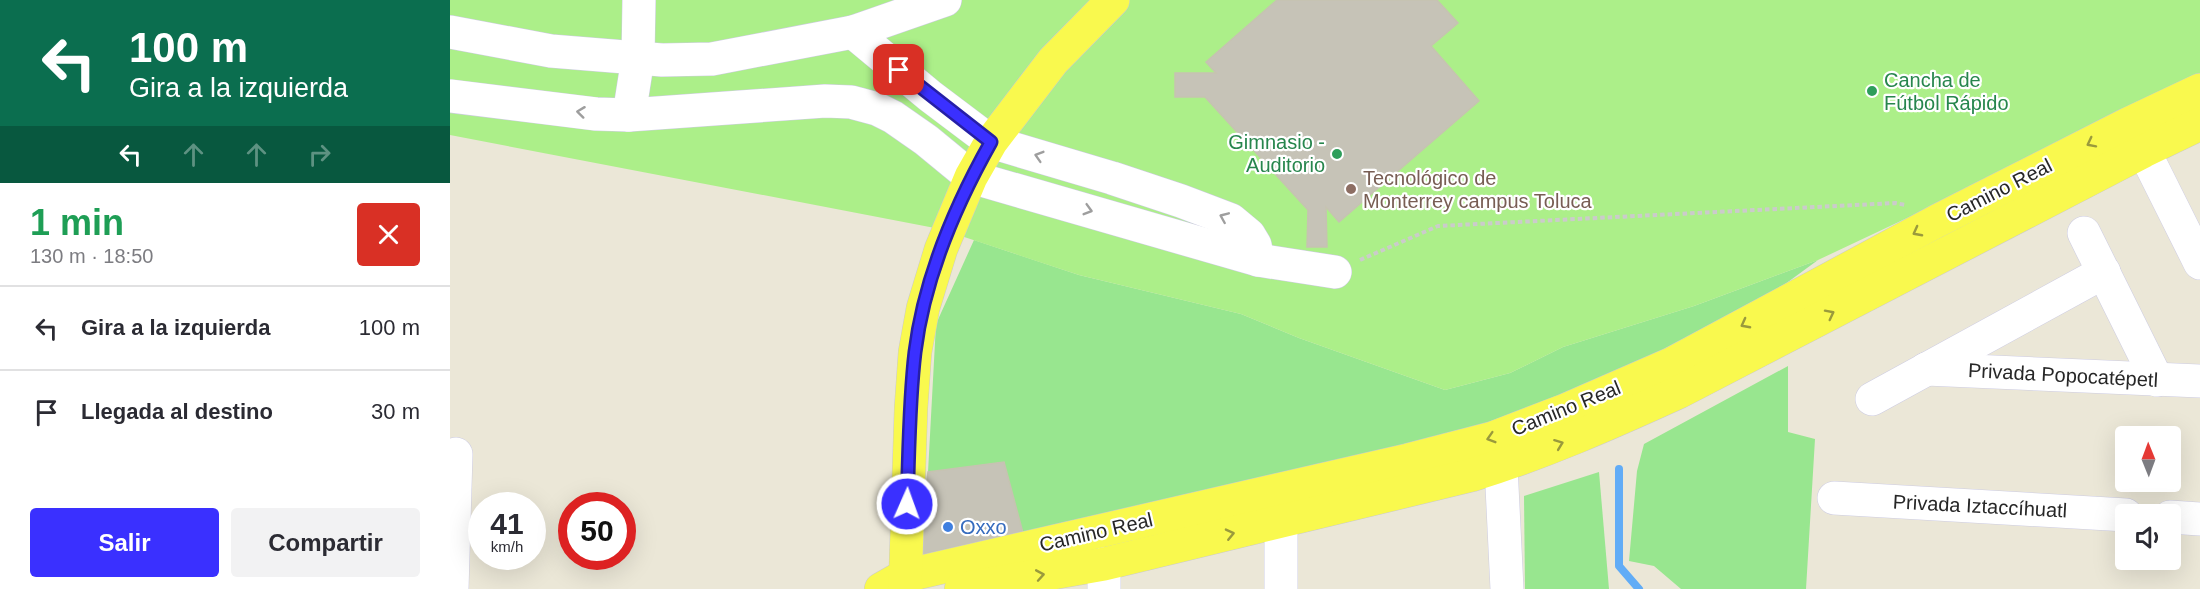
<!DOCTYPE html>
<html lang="es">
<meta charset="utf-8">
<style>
:root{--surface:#fff;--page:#f2f2f3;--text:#2b2b33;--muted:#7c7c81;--line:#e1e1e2;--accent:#3a30ff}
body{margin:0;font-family:Helvetica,sans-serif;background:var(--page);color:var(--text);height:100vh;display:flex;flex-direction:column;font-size:22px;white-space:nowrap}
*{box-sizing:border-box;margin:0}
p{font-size:20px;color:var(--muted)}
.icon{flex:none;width:33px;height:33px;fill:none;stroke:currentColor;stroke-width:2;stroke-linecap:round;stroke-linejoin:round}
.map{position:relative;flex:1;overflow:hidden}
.side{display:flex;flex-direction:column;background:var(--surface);width:450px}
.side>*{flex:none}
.guide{background:#0b6e4f;color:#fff;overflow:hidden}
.needle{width:39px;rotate:359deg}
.controls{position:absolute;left:1665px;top:426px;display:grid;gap:12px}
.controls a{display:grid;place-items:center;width:66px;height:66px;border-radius:6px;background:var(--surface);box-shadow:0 6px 24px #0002;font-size:30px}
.speed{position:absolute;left:18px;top:492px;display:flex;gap:12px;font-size:30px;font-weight:700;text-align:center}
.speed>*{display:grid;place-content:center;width:78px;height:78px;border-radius:50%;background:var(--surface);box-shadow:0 6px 24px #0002;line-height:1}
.speed small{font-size:15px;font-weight:400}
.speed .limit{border:9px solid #d22;background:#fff;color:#111}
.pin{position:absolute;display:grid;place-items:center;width:51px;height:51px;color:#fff;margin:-26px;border-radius:12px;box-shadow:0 3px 9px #0006}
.me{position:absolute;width:66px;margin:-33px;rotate:2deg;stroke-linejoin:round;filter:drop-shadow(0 0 4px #0008)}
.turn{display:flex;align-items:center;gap:21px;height:126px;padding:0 30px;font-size:27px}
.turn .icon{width:78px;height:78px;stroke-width:2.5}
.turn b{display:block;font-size:42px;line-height:51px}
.lanes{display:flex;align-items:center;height:57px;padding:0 30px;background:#0003;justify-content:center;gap:30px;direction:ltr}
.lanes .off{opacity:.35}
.round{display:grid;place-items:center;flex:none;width:63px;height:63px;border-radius:6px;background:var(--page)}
.overview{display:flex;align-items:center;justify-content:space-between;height:102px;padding:0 30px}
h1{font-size:36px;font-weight:600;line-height:45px;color:#1e9e55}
.action{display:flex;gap:12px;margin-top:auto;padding:12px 30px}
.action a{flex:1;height:69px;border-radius:6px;background:var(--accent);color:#fff;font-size:24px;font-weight:600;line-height:69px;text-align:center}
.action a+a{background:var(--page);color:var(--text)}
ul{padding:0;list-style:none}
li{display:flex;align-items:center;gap:18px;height:84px;padding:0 30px;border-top:2px solid var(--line)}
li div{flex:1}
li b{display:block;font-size:22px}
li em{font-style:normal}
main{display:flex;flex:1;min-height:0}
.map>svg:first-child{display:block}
</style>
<main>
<section class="side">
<div class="guide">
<div class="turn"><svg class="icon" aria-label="left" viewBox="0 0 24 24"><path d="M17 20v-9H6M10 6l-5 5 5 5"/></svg><div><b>100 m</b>Gira a la izquierda</div></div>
<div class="lanes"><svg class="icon" aria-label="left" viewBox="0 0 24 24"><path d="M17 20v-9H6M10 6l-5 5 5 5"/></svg><svg class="icon off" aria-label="ahead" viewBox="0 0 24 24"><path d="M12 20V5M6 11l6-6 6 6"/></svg><svg class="icon off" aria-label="ahead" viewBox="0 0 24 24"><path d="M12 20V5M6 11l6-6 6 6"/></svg><svg class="icon off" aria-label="right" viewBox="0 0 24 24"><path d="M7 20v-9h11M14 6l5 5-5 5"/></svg></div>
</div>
<div class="overview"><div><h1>1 min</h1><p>130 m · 18:50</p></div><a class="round" style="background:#d93025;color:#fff"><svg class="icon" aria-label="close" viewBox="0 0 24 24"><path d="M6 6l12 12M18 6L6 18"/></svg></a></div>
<ul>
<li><svg class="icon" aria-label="left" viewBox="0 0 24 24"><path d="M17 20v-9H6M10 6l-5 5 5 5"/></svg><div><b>Gira a la izquierda</b></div><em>100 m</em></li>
<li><svg class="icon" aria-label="arrive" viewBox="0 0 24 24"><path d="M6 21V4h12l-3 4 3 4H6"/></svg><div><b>Llegada al destino</b></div><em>30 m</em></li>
</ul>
<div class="action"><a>Salir</a><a>Compartir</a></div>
</section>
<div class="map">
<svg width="1750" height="589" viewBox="0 0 1750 589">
<rect width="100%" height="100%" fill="#ebe7d7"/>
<g fill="#98e68f">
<polygon points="524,240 629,275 791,314 849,338 995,390 1060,373 1113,347 1244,306 1368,260 1320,295 1153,380 1006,434 573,533 554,462 478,472 486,324"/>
<polygon points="1338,366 1338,432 1365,439 1356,589 1231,589 1204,566 1179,561 1187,471 1194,444"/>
<polygon points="1149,472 1159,589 1075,589 1074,496"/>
</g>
<polygon fill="#acef89" points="0,0 1750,0 1750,80 1368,260 1244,306 1113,347 1060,373 995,390 849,338 791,314 629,275 490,229 0,135"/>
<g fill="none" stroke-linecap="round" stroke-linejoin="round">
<polyline stroke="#61acf6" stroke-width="8" points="1169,469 1169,566 1189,589"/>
</g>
<g fill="#c6c3b7" stroke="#c6c3b1" stroke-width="1.5">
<polygon points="827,0 987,0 1008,23 981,46 1029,101 889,222 876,207 877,247 857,247 858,210 755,97 725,97 725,73 766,73 756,62"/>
<polygon points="554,462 573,533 468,555 478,472"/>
</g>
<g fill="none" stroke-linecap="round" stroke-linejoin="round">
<defs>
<g id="minor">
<polyline points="0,32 101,51 212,60 262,59 403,32 495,0"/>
<polyline points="403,32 480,96 541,142 662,178 731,201 781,220 799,235 805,245 808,260"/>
<polyline points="0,96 146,114 179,115 188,58 189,0"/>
<polyline points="179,115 375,101 401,102 427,109 443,117 476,140 521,177 808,260 885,272"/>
<polyline points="1679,126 1694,151 1750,263"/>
<polyline points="1634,233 1707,380"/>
<polyline points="1476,369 1750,381"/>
<polyline points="1422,399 1654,272"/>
<polyline points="1051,466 1057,589"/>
<polyline points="1384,498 1676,515"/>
<polyline points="1720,517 1750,519"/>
<polyline points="654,564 654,589"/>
<polyline points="2,589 6,454"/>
<polyline points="831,589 831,522"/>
</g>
<g id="major">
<polyline points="431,589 454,576 958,460 1043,438 1113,411 1223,363 1487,221 1678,124 1750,90"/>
<polyline points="455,589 461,408 465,352 473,308 491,249 521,177 541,142 603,61 663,0"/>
<path d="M511 589 654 564 1022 475C1093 453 1161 423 1229 392L1694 151 1750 124"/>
</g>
</defs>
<use href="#minor" stroke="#cdcce2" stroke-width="34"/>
<use href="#major" stroke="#cbcbcb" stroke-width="34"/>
<polyline stroke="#cbcbcb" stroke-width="4" stroke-dasharray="4.5 3" stroke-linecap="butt" points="910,260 988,226 1445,203 1456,205"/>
<use href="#minor" stroke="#fff" stroke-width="33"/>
<use href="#major" stroke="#f9f94e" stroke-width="33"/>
</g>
<defs><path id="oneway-chevron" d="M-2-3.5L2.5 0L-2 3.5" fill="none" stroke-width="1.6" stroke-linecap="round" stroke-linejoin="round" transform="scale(1.5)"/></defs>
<g stroke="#9e9e9e">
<use href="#oneway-chevron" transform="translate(131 112) rotate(-173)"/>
<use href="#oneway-chevron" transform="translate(589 156) rotate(-163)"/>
<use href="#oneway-chevron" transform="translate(638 210) rotate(16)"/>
<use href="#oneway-chevron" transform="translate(774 217) rotate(-157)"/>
</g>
<g stroke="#9a9a3c">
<use href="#oneway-chevron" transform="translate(1641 143) rotate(153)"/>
<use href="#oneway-chevron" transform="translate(1467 232) rotate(152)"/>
<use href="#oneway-chevron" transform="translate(1380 314) rotate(-27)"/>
<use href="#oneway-chevron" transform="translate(1295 324) rotate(152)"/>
<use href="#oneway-chevron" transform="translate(1041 438) rotate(163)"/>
<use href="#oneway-chevron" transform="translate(1109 444) rotate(-21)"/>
<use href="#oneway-chevron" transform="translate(780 534) rotate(-13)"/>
<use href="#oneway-chevron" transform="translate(590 575) rotate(-10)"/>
</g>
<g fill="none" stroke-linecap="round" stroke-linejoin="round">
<defs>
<path id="route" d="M449 70 541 142C505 206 474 279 465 352 459 402 459 454 457 504"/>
</defs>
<use href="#route" stroke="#261fa6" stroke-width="15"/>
<use href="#route" stroke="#3a30ff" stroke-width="10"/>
</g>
<g fill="#2e9e5b" stroke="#fff" stroke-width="2">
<circle cx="1422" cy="91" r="6"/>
<circle cx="887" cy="154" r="6"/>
</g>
<circle fill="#8d6e63" stroke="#fff" stroke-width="2" cx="901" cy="189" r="6"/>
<circle fill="#3f7fe0" stroke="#fff" stroke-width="2" cx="498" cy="527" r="6"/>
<g text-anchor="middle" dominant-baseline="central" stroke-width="4.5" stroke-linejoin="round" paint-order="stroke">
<g font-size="20" fill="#27864d" stroke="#fff" text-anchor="start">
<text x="1434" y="80">Cancha de<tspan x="1434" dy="23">Fútbol Rápido</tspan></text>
<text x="875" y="142" text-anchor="end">Gimnasio -<tspan x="875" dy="23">Auditorio</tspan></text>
</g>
<g font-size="20" fill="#785e54" stroke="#fff" text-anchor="start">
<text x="913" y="178">Tecnológico de<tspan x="913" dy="23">Monterrey campus Toluca</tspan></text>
</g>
<g font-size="20" fill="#272727" stroke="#fff">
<text transform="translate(1549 190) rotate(-27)">Camino Real</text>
<text transform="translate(1613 375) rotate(3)">Privada Popocatépetl</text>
<text transform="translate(1116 408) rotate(-22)">Camino Real</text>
<text transform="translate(1530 506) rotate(3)">Privada Iztaccíhuatl</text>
<text transform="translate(646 532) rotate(-13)">Camino Real</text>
</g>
<g font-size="20" fill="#366cbe" stroke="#fff" text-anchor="start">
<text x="510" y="527">Oxxo</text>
</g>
</g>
</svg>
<div class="controls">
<a><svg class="needle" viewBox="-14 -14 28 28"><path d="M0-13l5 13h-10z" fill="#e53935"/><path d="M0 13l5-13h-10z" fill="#7c7c81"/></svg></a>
<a><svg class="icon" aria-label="sound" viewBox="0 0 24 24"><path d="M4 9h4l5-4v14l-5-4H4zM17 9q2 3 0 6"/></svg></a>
</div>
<div class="speed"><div>41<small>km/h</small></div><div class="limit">50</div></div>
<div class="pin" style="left:449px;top:70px;background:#d93025"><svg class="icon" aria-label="arrive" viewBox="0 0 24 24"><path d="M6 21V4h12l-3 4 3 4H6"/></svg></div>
<svg class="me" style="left:457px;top:504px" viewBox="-20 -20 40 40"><circle r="17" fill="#3a30ff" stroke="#fff" stroke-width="3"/><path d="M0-11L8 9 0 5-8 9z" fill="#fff"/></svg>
</div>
</main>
